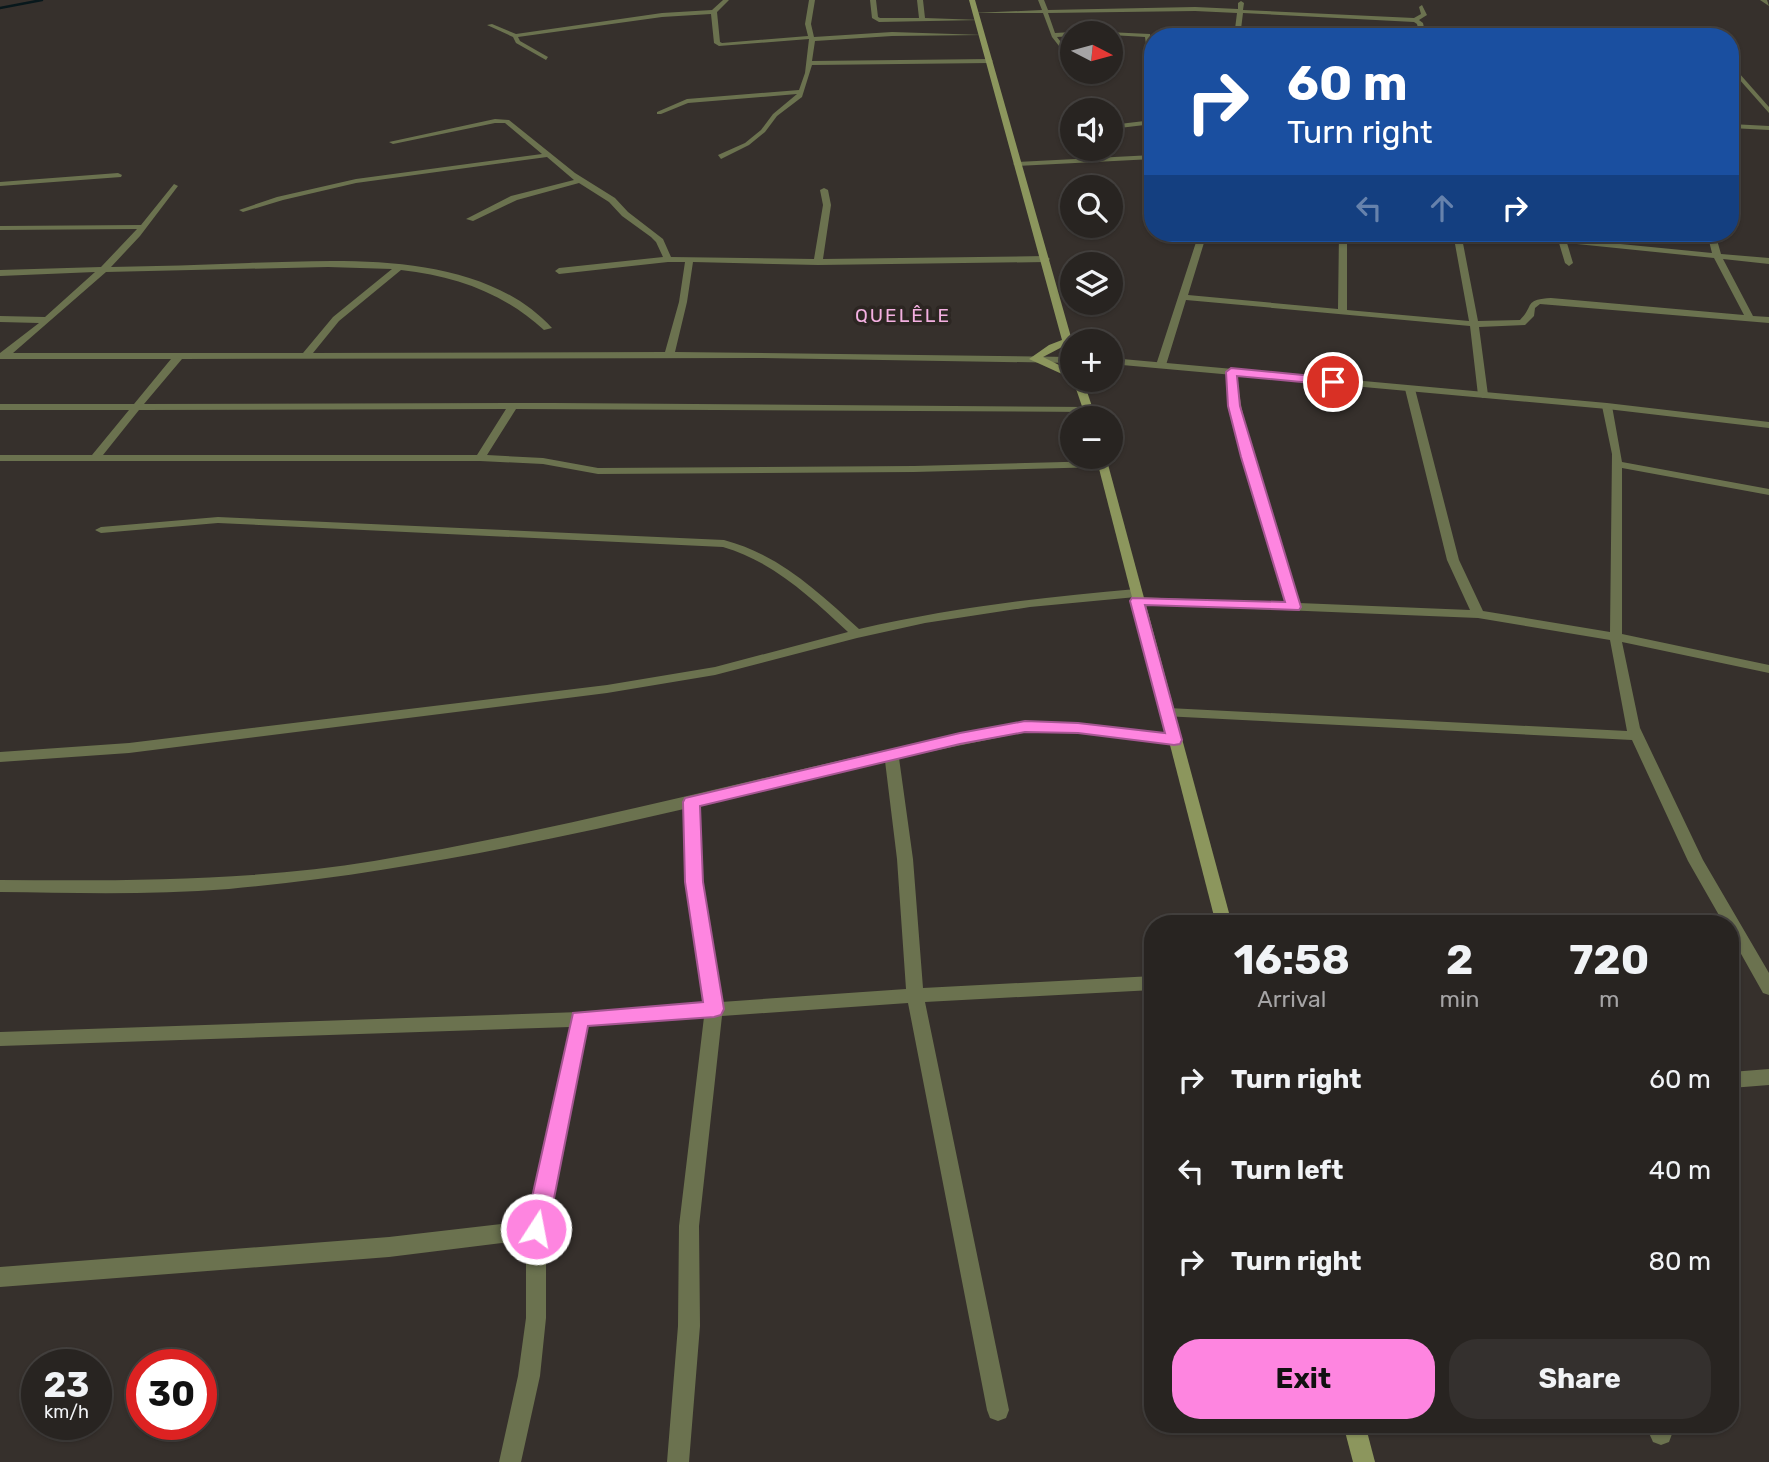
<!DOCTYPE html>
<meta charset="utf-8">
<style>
:root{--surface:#282421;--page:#34302e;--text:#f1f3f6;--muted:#a5a4a5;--line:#44413f;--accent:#fe85e0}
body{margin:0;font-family:Rubik,sans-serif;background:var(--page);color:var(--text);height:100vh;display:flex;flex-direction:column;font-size:26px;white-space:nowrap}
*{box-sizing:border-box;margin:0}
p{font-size:23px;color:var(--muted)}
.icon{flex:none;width:38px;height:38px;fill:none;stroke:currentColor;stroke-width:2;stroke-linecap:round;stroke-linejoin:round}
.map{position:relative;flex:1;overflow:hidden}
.drawer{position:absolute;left:1144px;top:915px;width:595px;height:518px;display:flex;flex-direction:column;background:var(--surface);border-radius:28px;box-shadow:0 2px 5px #0004,0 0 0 2px var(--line)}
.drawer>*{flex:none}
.hud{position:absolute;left:1144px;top:28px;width:595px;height:214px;border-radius:28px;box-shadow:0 2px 5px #0004,0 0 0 2px var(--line);background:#1a4fa0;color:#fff;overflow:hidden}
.needle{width:46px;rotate:96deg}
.fabs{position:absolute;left:1060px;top:21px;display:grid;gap:14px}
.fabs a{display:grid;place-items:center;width:63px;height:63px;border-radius:50%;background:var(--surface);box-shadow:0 2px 5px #0004,0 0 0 2px var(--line);font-size:35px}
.speed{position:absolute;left:21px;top:1349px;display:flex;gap:14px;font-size:35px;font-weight:700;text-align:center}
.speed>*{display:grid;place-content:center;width:91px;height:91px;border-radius:50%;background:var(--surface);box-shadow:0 2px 5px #0004,0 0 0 2px var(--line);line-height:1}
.speed small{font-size:18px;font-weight:400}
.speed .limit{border:10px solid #d22;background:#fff;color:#111}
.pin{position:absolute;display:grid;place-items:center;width:60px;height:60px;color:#fff;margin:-30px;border:4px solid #fff;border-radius:50%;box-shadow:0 2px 7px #0007}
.me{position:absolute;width:77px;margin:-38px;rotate:11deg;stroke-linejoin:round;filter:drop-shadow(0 0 5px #0008)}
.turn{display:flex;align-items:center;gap:24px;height:147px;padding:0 28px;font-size:32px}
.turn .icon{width:91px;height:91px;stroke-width:2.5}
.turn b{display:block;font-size:49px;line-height:60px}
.lanes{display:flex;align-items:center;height:66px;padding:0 28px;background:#0003;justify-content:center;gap:35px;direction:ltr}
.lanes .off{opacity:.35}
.eta{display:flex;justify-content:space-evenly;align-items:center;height:119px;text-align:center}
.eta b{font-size:42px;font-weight:700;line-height:49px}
.button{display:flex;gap:14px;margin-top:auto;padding:14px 28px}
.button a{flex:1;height:80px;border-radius:28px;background:var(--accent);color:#111;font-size:28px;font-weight:700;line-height:80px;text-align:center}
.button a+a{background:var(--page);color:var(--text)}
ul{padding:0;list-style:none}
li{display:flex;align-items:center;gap:21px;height:91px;padding:0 28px}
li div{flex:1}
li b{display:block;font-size:26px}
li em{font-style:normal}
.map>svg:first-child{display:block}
</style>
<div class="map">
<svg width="1769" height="1462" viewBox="0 0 1769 1462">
<rect width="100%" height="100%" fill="#36302c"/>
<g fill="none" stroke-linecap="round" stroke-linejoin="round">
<polyline stroke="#08181c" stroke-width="2.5" points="0,8 42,0"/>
<g fill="#6b724f" fill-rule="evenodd">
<polygon points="723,0 729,0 717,12 720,42 722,43 808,36 805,24 809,0 815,0 811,24 814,37 892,32 984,35 892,36 815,41 812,61 990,59 993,61 990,63 812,65 802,97 777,116 765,132 749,145 721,159 718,155 745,143 761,130 773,114 797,94 688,103 661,114 657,114 657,112 687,99 799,90 805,73 809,39 719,46 714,43 711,14 662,17 518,37 520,41 548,57 546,60 516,43 513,37 487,25 492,24 516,34 662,13 712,10"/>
<polygon points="870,0 876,0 878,17 880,18 919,18 917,0 923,0 925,18 981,20 879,22 872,18"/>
<polygon points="1038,0 1044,0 1048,10 1195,7 1238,9 1238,3 1241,1 1244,3 1243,10 1414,18 1421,14 1419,7 1422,5 1427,15 1419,20 1423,23 1426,37 1420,37 1417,24 1414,22 1243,13 1240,37 1234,37 1237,13 1195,11 1048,13 1055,33 1073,32 1075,33 1073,33 1073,36 1057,37 1073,58 1073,64 1052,37 1043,13 973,13 1042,10"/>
<polygon points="1760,0 1767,0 1769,6"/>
<polygon points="1107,32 1150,34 1153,54 1153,78 1150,76 1145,37 1111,35"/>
<polygon points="1733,47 1738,48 1731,54 1731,49"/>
<polygon points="1731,64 1769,107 1769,113 1731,70"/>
<path d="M495 119 509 120 575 173 615 198 628 212 663 239 671 257 814 259 823 205 820 190 824 188 828 190 831 205 823 259 1046 256 1050 259 1046 262 818 265 693 262 687 302 675 352 1072 357 1073 363 757 358 182 359 144 404 555 403 1088 407 1093 410 1092 412 516 409 487 455 543 458 598 468 914 466 1103 461 1108 464 1103 467 914 472 598 474 543 464 480 461H0V455H92L129 410H0V404H134L171 359H0V353L39 323 0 322V316L45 317 95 272 0 276V270L101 267 137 229 0 230V226L141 225 174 184 178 186 140 236 111 267C157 266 203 265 249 263 345 260 480 250 552 328L544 330C503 293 456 276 401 270L339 321 313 353 665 352 679 302 685 262H668L559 274 555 271 559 268 663 257 656 242 651 237 622 216 609 202 579 183 517 200 473 221 466 219 511 196 574 180 547 157 356 183 283 200 243 212 239 210 277 197 356 179 542 154 505 123H495L393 144 389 142ZM328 267 392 269 333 317 303 353H13L106 272ZM506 409 477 455H103L139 410Z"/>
<polygon points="1153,120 1153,124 1111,129 1111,125"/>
<polygon points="1731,124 1769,126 1769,130 1731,128"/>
<polygon points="1153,155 1153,159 1017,166 1013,164 1017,162"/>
<polygon points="118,173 122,175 121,177 0,186 0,182"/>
<path d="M1199 233H1207L1188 295 1338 309 1339 233H1347V310L1469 321 1453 233H1461L1478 321 1520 320C1535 305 1523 300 1551 298L1744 315 1714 258 1567 243 1573 263 1569 266 1565 263 1559 243 1487 235 1483 233H1509L1712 253 1707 233H1715L1721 254 1769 258V264L1723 259 1753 316 1769 317V323L1540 304 1535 308 1534 316 1525 325 1479 327 1488 395 1483 398 1478 395 1470 326 1186 300 1166 365 1158 367 1156 365Z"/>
<path d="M1228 370 1236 372C1246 452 1274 527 1299 603L1470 610 1447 560 1405 389 1410 386 1415 389 1459 560 1483 611 1610 632 1612 454 1602 406 1603 404 1612 406 1622 462 1769 489V495L1622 468V634L1769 665V673L1622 642 1640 728 1703 860 1769 973V995L1763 993 1731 936V924H1724L1688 861 1632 740 1163 716 1161 713 1168 708 1627 731 1610 640 1478 618 1133 604 1131 601 1137 597 1286 603 1242 461 1230 402Z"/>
<path d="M218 517 724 540C780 555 818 592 859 629 951 608 1043 597 1136 589L1142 593 1136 597 1030 607 925 623 857 638 715 675 607 693 129 753 0 762V752L129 743 607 685 715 667 848 632C810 597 774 562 723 547L218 523 101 533 95 530 101 527Z"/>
<path d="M1025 722 1078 723 1174 735 1181 740 1174 745 1078 733 1025 732 899 758 913 859 923 988 1153 976V990L925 1002 1009 1410 1006 1418 998 1421 990 1418 987 1410 908 1003 722 1016 699 1226 700 1326 689 1462H667L678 1326 679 1226 704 1017 587 1026 546 1229V1318L540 1376 521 1462H499L518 1376 526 1318V1240L389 1257 0 1287V1267L389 1237 528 1221 570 1027 0 1046V1032L580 1012 704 1003 686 882 684 809C534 844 382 875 229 889 153 895 76 893 0 892V880C124 881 252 881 374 861 594 825 807 762 1025 722ZM885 761 897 859 906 989 721 1002 702 882 699 805Z"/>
<polygon points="1769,1069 1769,1085 1731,1088 1731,1072"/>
<polygon points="1645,1424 1668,1424 1672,1434 1669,1442 1661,1445 1653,1442"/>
</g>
<polygon fill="#6b724f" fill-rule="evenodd" points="1111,358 1607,403 1769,422 1769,428 1607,409 1111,364"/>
<g fill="#8c965d" fill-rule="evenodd">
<polygon points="969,0 975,0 1073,344 1073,366 1068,363 1064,346 1043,357 1073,372 1073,379 1029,359 1049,345 1062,340"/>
<polygon points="1111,356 1123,362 1118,365 1111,363"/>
<polygon points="1073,380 1083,380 1096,418 1086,418"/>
<polygon points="1096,457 1106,457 1232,924 1216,924"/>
<polygon points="1343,1424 1365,1424 1375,1462 1353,1462"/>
</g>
</g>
<polygon fill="#fe85e0" stroke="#a55692" stroke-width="2" points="1231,368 1333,378 1339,382 1333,385 1237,376 1240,406 1301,607 1299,610 1145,605 1182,740 1180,744 1174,745 1078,733 1025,732 960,744 700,806 703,882 724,1009 721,1015 714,1017 588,1026 548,1229 544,1237 536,1240 528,1237 525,1229 573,1013 703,1002 685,882 683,802 685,798 960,733 1025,721 1078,723 1165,733 1130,601 1132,598 1285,602 1241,457 1228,406 1226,372"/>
<g text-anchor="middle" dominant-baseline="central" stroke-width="7" stroke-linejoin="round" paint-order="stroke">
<g font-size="19" letter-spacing="2" fill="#f4b0e1" stroke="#2c2622">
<text x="903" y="315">QUELÊLE</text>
</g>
</g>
</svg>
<div class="fabs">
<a><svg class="needle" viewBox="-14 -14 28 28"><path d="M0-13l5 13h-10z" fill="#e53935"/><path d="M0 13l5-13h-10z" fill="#a5a4a5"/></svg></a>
<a><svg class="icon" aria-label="sound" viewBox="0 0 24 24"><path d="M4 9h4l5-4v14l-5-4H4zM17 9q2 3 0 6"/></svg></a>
<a><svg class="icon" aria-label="search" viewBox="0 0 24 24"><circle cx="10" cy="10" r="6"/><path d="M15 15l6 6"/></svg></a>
<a><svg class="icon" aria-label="layers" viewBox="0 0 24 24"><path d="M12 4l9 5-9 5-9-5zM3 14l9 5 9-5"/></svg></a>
<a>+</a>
<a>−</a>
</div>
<div class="speed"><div>23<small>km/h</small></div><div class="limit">30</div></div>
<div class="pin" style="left:1333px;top:382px;background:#d93025"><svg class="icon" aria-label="arrive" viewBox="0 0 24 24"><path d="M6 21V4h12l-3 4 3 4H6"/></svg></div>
<svg class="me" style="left:536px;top:1229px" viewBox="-20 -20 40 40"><circle r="17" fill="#fe85e0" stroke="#fff" stroke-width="3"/><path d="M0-11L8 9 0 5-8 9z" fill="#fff"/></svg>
<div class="hud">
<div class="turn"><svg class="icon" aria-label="right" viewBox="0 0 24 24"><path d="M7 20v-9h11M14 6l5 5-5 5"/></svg><div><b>60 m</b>Turn right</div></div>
<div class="lanes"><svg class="icon off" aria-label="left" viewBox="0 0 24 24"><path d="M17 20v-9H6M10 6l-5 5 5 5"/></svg><svg class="icon off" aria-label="ahead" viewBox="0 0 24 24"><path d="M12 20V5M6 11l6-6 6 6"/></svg><svg class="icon" aria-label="right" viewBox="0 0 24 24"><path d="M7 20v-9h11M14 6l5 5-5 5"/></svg></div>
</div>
<section class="drawer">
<div class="eta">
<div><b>16:58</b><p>Arrival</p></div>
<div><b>2</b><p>min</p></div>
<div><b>720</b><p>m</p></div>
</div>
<ul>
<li><svg class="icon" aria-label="right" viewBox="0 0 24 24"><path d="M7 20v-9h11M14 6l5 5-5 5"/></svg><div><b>Turn right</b></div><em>60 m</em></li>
<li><svg class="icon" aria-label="left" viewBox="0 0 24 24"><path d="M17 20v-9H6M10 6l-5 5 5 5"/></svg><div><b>Turn left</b></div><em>40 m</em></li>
<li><svg class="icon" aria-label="right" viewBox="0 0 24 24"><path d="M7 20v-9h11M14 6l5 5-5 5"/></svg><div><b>Turn right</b></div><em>80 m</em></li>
</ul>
<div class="button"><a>Exit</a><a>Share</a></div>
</section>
</div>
